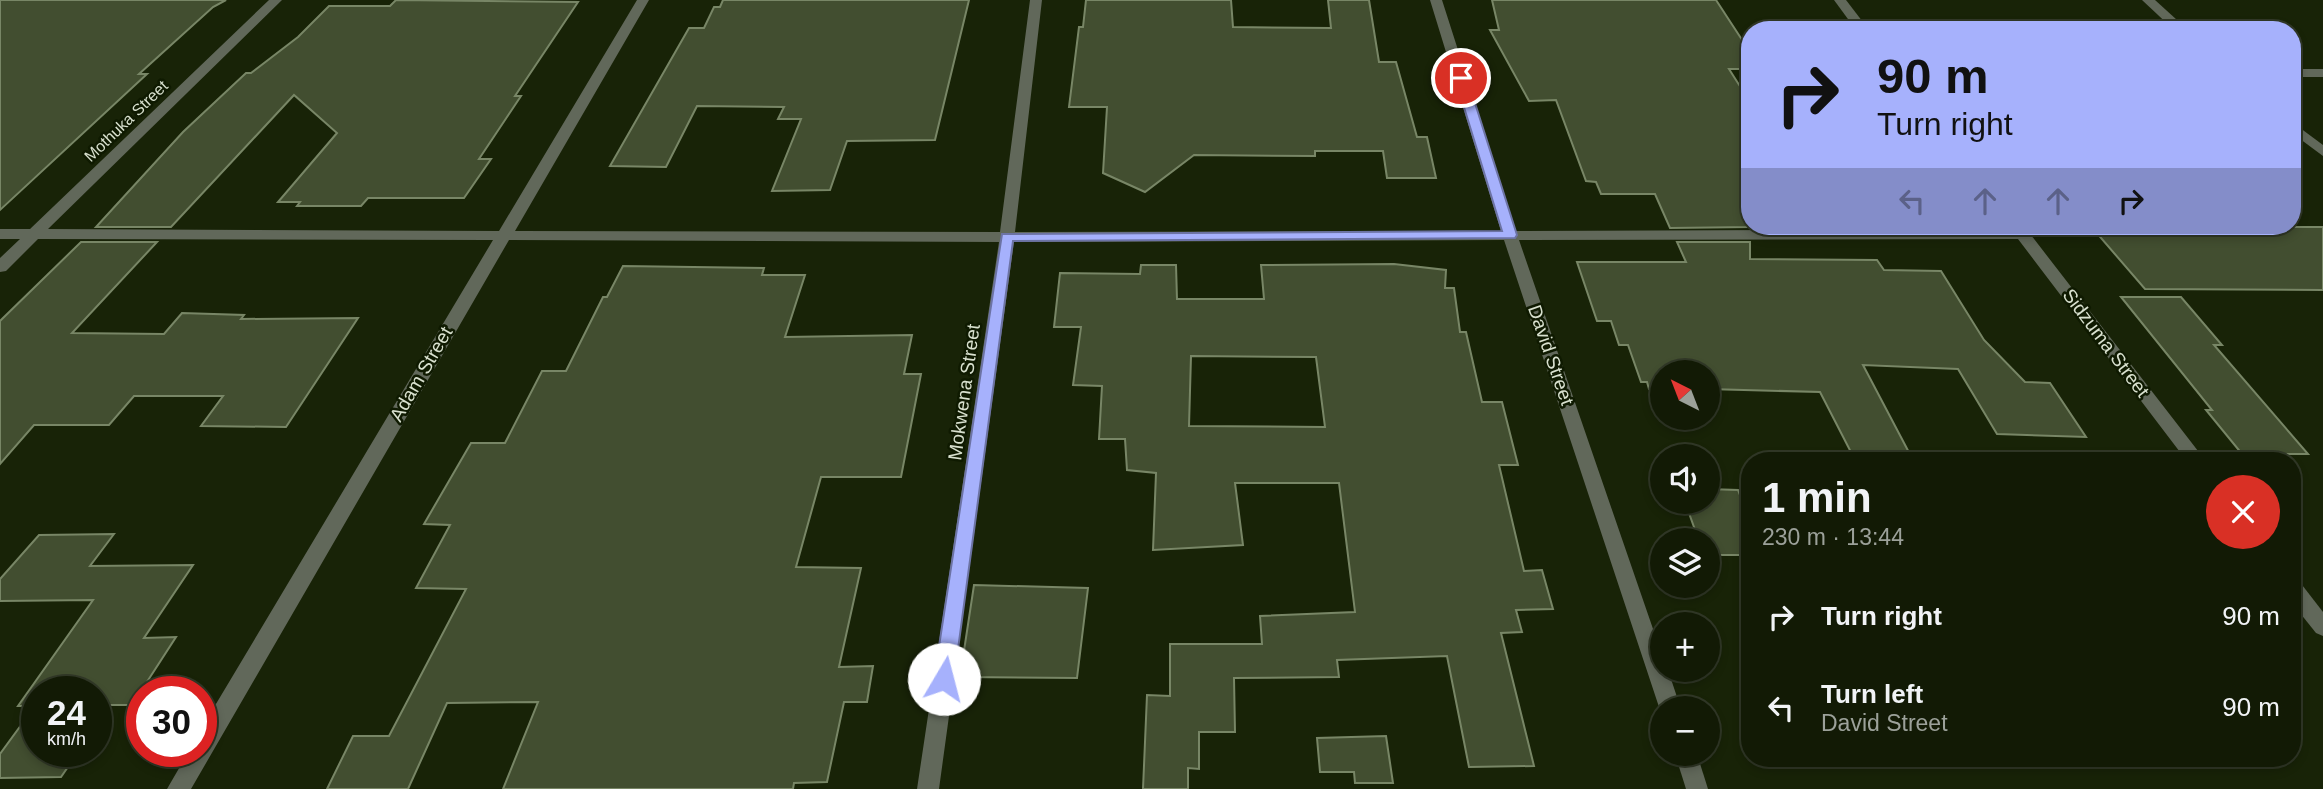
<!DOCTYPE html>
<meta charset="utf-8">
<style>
:root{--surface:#121a05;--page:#1b230f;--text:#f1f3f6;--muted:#9ca19a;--line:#313827}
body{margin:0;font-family:Helvetica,sans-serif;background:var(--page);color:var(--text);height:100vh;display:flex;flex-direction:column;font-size:26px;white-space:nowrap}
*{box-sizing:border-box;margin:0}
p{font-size:23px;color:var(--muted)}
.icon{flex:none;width:38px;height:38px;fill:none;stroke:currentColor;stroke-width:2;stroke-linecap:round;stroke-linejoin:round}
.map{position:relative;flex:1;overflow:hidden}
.side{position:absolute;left:1741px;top:452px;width:560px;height:315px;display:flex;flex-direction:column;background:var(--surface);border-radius:28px;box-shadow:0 4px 10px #0003,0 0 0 2px var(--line)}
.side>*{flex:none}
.hud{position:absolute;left:1741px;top:21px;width:560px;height:214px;border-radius:28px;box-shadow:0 4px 10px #0003,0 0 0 2px var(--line);background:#a6b1fc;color:#111;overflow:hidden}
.needle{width:46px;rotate:318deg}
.fabs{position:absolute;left:1650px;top:360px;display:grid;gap:14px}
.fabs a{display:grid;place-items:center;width:70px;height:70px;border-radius:50%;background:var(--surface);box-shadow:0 4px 10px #0003,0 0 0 2px var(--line);font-size:35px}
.speed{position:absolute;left:21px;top:676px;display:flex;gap:14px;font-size:35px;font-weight:700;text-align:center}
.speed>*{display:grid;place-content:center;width:91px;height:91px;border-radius:50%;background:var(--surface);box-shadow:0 4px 10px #0003,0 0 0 2px var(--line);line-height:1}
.speed small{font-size:18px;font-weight:400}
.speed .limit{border:10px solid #d22;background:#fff;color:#111}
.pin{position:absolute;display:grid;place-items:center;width:60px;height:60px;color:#fff;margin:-30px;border:4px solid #fff;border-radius:50%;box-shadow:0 2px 7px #0007}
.me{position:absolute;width:77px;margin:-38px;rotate:8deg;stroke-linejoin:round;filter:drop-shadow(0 0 5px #0008)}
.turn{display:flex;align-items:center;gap:24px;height:147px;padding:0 21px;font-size:32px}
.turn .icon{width:91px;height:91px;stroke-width:2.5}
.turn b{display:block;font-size:49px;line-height:60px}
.lanes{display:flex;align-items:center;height:66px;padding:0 21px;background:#0003;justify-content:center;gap:35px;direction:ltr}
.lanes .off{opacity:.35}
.round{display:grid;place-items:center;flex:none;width:74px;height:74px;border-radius:37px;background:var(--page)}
.headline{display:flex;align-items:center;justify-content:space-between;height:119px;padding:0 21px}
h1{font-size:42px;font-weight:700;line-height:52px}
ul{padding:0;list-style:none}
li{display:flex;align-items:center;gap:21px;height:91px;padding:0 21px}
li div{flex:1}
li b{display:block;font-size:26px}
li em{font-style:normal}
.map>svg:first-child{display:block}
</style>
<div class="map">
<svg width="2323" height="789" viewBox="0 0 2323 789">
<rect width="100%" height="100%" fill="#182307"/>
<g fill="#424e30" stroke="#788666" stroke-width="2" fill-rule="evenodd">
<polygon points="0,0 226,0 213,7 139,74 147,74 0,210"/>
<polygon points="396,0 578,2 515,96 521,96 479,159 491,159 464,198 368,198 361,206 297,206 300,202 278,202 337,133 294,95 171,227 96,227 183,132 246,73 251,73 298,37 329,6 390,6"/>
<polygon points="723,0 969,0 935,140 847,141 830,190 772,191 801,119 778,119 784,107 697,106 666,167 610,166 689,28 704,28 714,7 720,7"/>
<polygon points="1086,0 1231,0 1233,27 1331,28 1328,0 1369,0 1379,62 1396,62 1417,137 1427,137 1436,178 1387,178 1383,151 1315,151 1315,156 1194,155 1145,192 1103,173 1107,107 1069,107 1079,27 1083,27"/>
<polygon points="1492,0 1716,0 1750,52 1750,69 1729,69 1750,102 1750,227 1670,228 1655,194 1601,194 1596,182 1586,181 1556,100 1529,101 1490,30 1499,30"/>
<polygon points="2205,227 2323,227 2323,290 2145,289 2095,231 2188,232 2185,228 2207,228"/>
<polygon points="81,242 157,242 72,333 164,334 182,313 244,315 241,319 358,318 286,427 201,426 223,396 134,396 109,425 34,425 0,464 0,321"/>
<polygon points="1677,242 1750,242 1750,259 1877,260 1884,270 1941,271 1984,340 2025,382 2050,383 2086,437 1997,434 1958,369 1863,365 1913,460 1855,460 1820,392 1708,389 1708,373 1662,373 1662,389 1649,389 1647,382 1641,382 1628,345 1619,345 1611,321 1597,321 1577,262 1686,262"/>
<path d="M1394 264 1446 270 1445 288H1454L1460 332H1466L1482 402H1502L1518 465H1499L1524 571 1542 570 1553 609 1516 610 1522 632 1501 633 1534 766 1469 767 1447 656 1337 660 1339 677 1234 678 1235 732H1199V769L1188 768V789H1143L1147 695 1170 696V644H1262L1260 616 1355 612 1339 483H1235L1243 545 1153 550 1156 473 1127 470 1125 439H1099L1102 386 1073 385 1081 327H1054L1060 273 1140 274 1141 265H1176L1177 299H1264L1261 265ZM1191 356 1316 357 1325 427 1189 426Z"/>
<polygon points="623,266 764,268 762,275 805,275 785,337 912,335 904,374 921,374 901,477 821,477 796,567 861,568 839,667 873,666 867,702 844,702 827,782 794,783 793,789 503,789 538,702 447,703 408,789 327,789 353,736 389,736 466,589 416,588 450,525 424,524 471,443 505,443 542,371 566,371 603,297 607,297"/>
<polygon points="2121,297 2181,297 2222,345 2214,345 2308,454 2242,454 2206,410 2212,410"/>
<polygon points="1708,489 1738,490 1750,521 1750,555 1708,555 1708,541 1699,541 1685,502 1708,502"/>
<polygon points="114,534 90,566 193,565 144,638 176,637 132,705 109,705 96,724 96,691 37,691 37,751 79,751 61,777 0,778 0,754 35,706 18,706 93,600 0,601 0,579 39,535"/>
<polygon points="974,585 1088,588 1077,678 960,677"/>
<polygon points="1386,736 1393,783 1355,783 1354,772 1320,772 1317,738"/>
</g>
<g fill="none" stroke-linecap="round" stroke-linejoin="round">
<g fill="#61685a" fill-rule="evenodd">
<polygon points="269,0 282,0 48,229 499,231 637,0 649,0 515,231 1000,232 1030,0 1042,0 1015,232 1501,231 1430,0 1442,0 1516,231 2011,229 2010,226 2024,226 2205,460 2186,460 2018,239 1519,240 1662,655 1662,670 1668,670 1681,709 1662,709 1662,716 1504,240 1014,242 939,789 917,789 999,242 509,240 191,789 167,789 189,751 201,751 201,729 493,240 38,239 6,271 0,272 0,258 20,239 0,239 0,229 30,229"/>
<polygon points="1834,0 1846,0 1869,30 1856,30"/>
<polygon points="2142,0 2155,0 2188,30 2174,30"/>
<rect x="2292" y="69" width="31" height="8"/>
<polygon points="2292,122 2323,145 2323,156 2292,133"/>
<polygon points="2292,579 2299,581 2323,612 2323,636 2316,633 2292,603"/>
<polygon points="1675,754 1697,754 1708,789 1686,789"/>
</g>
</g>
<polygon fill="#a6b1fc" stroke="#6c73a4" stroke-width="2" points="1461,75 1467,78 1517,235 1515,238 1013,241 954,679 951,685 944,687 937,685 934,679 1002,234 1502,231 1455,78"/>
<g text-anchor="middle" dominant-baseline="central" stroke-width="5" stroke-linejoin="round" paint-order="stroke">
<g font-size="16" fill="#d9e1cf" stroke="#0f1a01">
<text transform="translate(126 121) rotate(-44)">Mothuka Street</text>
</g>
<g font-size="19" fill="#d9e1cf" stroke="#0f1a01">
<text transform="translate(2106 343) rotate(53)">Sidzuma Street</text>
<text transform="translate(1551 355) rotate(71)">David Street</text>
<text transform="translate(421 374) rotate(-60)">Adam Street</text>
<text transform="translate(964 392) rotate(-82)">Mokwena Street</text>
</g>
</g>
</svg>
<div class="fabs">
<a><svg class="needle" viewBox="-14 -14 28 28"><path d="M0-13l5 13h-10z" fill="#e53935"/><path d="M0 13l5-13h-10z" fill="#9ca19a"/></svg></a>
<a><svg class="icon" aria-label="sound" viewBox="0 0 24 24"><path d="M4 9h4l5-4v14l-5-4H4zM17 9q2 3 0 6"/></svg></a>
<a><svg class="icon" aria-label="layers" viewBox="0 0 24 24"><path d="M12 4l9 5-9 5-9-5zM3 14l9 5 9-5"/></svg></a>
<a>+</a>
<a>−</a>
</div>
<div class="speed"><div>24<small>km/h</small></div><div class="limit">30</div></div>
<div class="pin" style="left:1461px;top:78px;background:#d93025"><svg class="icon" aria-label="arrive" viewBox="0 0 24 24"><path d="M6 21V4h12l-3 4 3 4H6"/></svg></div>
<svg class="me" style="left:944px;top:679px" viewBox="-20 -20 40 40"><circle r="19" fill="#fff"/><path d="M0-13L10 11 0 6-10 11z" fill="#a6b1fc"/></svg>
<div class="hud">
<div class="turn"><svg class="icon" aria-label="right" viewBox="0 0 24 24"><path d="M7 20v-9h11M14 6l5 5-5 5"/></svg><div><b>90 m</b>Turn right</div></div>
<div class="lanes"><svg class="icon off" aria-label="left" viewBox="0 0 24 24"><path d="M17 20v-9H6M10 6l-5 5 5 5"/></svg><svg class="icon off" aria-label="ahead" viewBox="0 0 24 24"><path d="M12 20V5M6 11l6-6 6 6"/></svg><svg class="icon off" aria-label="ahead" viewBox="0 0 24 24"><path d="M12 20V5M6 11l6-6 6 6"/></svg><svg class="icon" aria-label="right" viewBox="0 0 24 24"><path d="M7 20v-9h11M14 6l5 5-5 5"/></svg></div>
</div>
<section class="side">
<div class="headline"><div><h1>1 min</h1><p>230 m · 13:44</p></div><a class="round" style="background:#d93025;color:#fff"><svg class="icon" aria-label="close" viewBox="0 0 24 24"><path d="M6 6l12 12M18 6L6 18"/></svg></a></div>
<ul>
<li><svg class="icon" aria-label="right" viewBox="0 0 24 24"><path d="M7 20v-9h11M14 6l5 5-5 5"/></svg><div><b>Turn right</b></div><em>90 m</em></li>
<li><svg class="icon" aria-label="left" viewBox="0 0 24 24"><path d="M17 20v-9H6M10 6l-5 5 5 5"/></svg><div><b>Turn left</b><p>David Street</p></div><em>90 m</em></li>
</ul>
</section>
</div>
